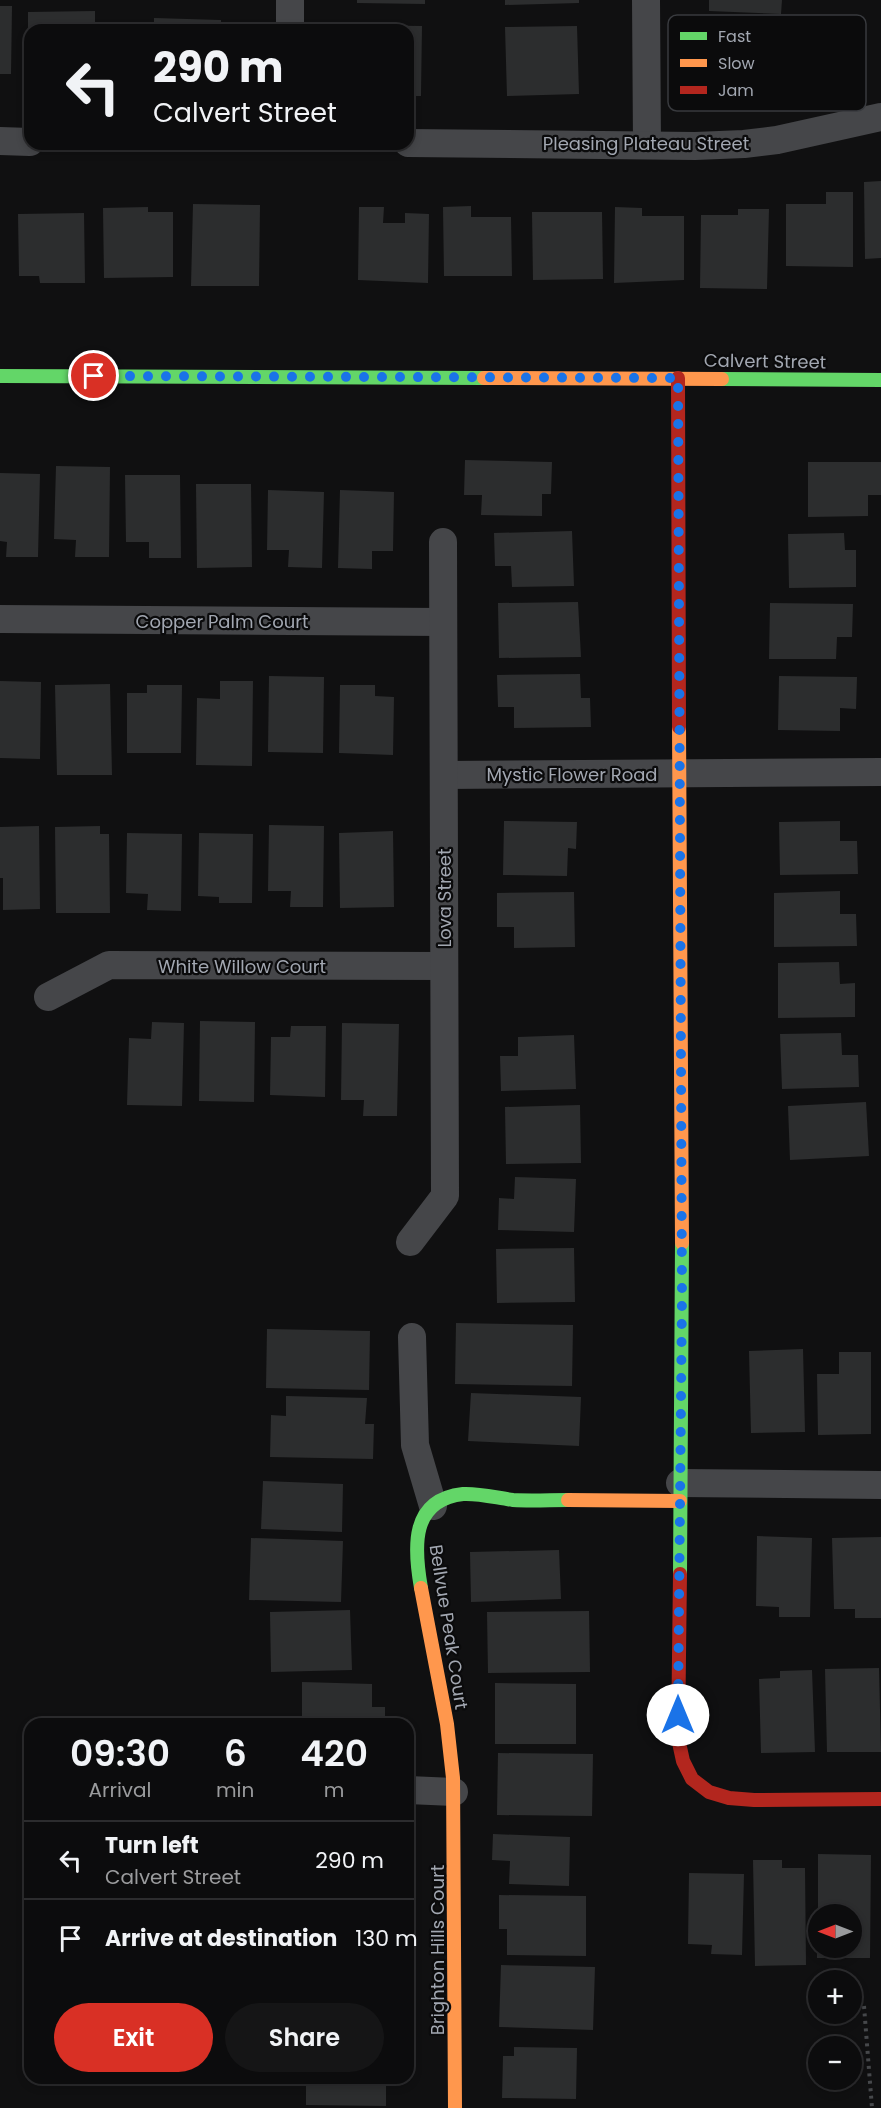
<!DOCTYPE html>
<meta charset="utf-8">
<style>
:root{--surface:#0c0c0d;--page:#151516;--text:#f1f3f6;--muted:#9a9b9d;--line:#2c2c2e;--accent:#d93025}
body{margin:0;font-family:Poppins,sans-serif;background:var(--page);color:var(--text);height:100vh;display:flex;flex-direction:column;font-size:22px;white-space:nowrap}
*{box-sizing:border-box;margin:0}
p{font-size:20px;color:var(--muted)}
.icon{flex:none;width:33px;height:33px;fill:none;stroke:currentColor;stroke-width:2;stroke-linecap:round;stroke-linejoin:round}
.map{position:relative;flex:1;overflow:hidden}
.sheet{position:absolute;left:24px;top:1718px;width:390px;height:366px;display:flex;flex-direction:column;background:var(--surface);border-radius:18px;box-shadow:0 3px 9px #0003,0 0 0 2px var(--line)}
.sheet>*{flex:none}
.guide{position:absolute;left:24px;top:24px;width:390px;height:126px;border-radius:18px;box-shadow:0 3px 9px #0003,0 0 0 2px var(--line);background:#0c0c0d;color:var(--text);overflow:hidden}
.needle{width:39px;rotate:270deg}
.tools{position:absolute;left:808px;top:1904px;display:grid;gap:12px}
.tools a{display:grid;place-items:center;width:54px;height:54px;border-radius:50%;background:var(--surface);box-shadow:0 3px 9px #0003,0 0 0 2px var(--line);font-size:30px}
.pin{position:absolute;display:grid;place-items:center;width:51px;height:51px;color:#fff;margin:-26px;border:3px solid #fff;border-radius:50%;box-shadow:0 2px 6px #0007}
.me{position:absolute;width:66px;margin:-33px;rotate:0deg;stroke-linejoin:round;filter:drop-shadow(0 0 4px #0008)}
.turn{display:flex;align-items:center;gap:21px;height:126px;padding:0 30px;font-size:27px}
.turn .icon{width:78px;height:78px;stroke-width:2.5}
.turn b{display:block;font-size:42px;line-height:51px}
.eta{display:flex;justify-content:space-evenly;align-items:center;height:102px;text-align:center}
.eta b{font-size:36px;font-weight:600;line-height:42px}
.primary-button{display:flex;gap:12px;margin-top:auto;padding:12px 30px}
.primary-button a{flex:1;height:69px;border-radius:36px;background:var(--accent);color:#fff;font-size:24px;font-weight:600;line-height:69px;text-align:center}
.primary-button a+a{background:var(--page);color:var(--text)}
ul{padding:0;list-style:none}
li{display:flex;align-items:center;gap:18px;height:78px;padding:0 30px;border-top:2px solid var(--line)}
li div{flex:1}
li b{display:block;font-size:22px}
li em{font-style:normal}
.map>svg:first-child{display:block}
</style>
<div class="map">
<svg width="881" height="2108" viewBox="0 0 881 2108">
<rect width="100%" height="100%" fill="#101011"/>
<g fill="#2c2d2e">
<polygon points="357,0 425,0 425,4 357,3"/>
<polygon points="505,0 579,0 579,3 505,5"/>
<polygon points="709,0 782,0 781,14 709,11"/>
<polygon points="0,6 12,6 11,74 0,74"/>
<polygon points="95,11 95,30 28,30 28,12"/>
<polygon points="154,18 221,20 221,30 154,30"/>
<polygon points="356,25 422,26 421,96 408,96 408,30 356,30"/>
<polygon points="577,26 579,94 507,96 505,27"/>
<polygon points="881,181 881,258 865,259 864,182"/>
<polygon points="826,192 853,192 853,267 786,266 786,204 826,204"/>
<polygon points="193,204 260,205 259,286 191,286"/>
<polygon points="471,206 471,217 511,217 512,276 444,276 443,207"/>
<polygon points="148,207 148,212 173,212 173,277 104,278 103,208"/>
<polygon points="359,207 384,207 383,223 405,223 405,213 429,214 428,283 358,280"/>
<polygon points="615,207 642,208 642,216 684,216 684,280 614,283"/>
<polygon points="738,209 769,209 767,289 700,288 701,215 738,215"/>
<polygon points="532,212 602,212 603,279 533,280"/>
<polygon points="84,213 85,283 40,283 39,276 19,276 18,214"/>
<polygon points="465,460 552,462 551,494 542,494 542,516 481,515 482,495 464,495"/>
<polygon points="808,462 881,462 881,495 868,495 868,516 808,517"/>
<polygon points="56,466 110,467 109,557 75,557 76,540 54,539"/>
<polygon points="0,473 40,474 38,557 6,557 7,542 0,541"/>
<polygon points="125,475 180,475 181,558 149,558 149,542 126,542"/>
<polygon points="196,484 251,484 252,567 197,568"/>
<polygon points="268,490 324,492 322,568 288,567 289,550 267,550"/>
<polygon points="340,490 394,492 393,551 372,551 372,569 338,568"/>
<polygon points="572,531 574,586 512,587 511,566 495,566 494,533"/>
<polygon points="844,533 845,550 856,550 856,587 789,588 788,534"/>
<polygon points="578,602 581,657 499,658 498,603"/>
<polygon points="770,603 853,604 852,637 837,637 836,659 769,659"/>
<polygon points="580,674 581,698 590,698 591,727 514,728 514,707 498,707 497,675"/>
<polygon points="269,676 324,677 323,753 268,752"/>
<polygon points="779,676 857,677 856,709 840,708 840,731 778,730"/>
<polygon points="0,681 41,682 40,759 0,758"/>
<polygon points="220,681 253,681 252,766 196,765 197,698 220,699"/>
<polygon points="110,684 112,775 57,775 55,685"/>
<polygon points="147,685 182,685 181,753 127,753 127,693 147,693"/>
<polygon points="340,685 375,685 375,696 394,697 393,755 339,753"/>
<polygon points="504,821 577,822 576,849 568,848 567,876 503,875"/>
<polygon points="840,821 840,841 857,841 858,874 780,875 779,822"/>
<polygon points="269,825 324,826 323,907 290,907 291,891 268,891"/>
<polygon points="39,826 40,909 3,910 3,878 0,878 0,827"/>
<polygon points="100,826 100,834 109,834 110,913 56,913 55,827"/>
<polygon points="393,831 394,907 340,908 339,833"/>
<polygon points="127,833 182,834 181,911 147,910 148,894 126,893"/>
<polygon points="199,833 253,834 252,903 219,903 219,897 198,896"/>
<polygon points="840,891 840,914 856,914 857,946 774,947 774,893"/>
<polygon points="574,892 575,947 514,948 514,927 497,927 497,893"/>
<polygon points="839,962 840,984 855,983 855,1017 778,1018 778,963"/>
<polygon points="200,1021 255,1022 254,1102 199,1101"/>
<polygon points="152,1022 184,1023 182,1106 127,1105 129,1038 151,1039"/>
<polygon points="342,1023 399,1024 397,1116 363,1116 364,1100 341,1100"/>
<polygon points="291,1026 326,1026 325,1097 270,1095 271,1037 290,1037"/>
<polygon points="841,1033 842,1055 858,1055 859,1087 782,1089 780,1034"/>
<polygon points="574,1035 576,1089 501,1091 500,1056 518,1056 518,1037"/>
<polygon points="866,1102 869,1156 790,1160 788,1106"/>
<polygon points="580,1105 581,1163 506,1164 505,1107"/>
<polygon points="515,1177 576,1179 574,1232 498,1230 499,1198 514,1199"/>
<polygon points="574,1248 575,1302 497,1303 496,1249"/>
<polygon points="456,1323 573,1325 572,1386 455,1384"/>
<polygon points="267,1329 370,1331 369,1390 266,1388"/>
<polygon points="803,1349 805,1432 751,1433 749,1351"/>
<polygon points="839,1352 871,1352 871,1434 818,1435 817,1374 839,1374"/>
<polygon points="471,1393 581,1397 579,1446 468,1441"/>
<polygon points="286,1396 367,1398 365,1424 374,1424 373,1459 270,1457 271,1415 286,1416"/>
<polygon points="263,1481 343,1484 342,1532 261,1529"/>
<polygon points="757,1536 812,1538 810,1617 779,1617 779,1607 756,1606"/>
<polygon points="881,1537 881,1618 855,1618 855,1609 834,1609 832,1538"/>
<polygon points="251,1538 343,1541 341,1602 249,1600"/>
<polygon points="559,1550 561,1599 471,1602 470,1552"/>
<polygon points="350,1610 352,1670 271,1672 270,1612"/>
<polygon points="589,1611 590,1672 488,1673 487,1612"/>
<polygon points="879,1668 881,1752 827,1752 825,1669"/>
<polygon points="812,1670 815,1752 761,1753 759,1679 780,1678 780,1671"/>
<polygon points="302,1682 372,1684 372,1707 385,1707 385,1724 302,1724"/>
<polygon points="495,1683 576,1684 576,1744 495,1744"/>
<polygon points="498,1753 593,1754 592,1816 497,1815"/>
<polygon points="493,1834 570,1837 569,1886 509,1884 510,1861 492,1860"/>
<polygon points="818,1854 871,1855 870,1958 817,1958 817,1947 852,1947 852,1914 818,1914"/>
<polygon points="753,1860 782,1860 782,1868 805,1868 806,1965 755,1966"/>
<polygon points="689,1873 744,1874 742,1955 711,1954 712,1945 688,1944"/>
<polygon points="499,1895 586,1896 586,1956 507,1955 507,1929 499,1929"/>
<polygon points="501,1965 595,1967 593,2030 499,2027"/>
<polygon points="514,2047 577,2048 576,2099 502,2098 503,2056 514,2056"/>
<polygon points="306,2078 386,2078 386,2106 306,2105"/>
</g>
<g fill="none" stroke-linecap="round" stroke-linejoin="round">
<polyline stroke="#46484b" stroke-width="4" stroke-dasharray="3 4.5" stroke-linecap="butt" points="864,2006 872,2108"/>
<g stroke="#454649" stroke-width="28">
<polyline points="290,0 290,30"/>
<polyline points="646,0 647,145"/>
<polyline points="0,141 30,142"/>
<polyline points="408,143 695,146 744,144 777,140 881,117"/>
<polyline points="0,619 443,622"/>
<polyline points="444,775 881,772"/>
<polyline points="48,997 109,965 444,966"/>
<polyline points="410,1242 445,1196 443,542"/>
<polyline points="412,1337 415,1445 433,1506"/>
<polyline points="680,1483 881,1485"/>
<polyline points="408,1790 454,1792"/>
</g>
<g stroke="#63d668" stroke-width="14">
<polyline points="0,376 484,378"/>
<polyline points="722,379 881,380"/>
<polyline points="680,1574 682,1243"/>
<path d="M421 1588C414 1548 410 1500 463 1494 479 1493 497 1498 513 1500 531 1501 550 1500 568 1500"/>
</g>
<g stroke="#ff974d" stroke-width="14">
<polyline points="484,378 722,379"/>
<polyline points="679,727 682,1243"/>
<polyline points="568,1500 680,1501"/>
<polyline points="421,1588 447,1724 453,1778 455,2108"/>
</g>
<g stroke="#b3261e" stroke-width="14">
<polyline points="678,378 679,727"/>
<polyline points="680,1574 678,1738 683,1761 692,1779 709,1792 729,1798 754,1800 881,1799"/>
</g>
</g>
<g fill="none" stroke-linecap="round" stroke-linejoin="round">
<polyline stroke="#1a73e8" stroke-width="10" stroke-dasharray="0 18" points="94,376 678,378 682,1295 678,1715"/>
</g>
<g text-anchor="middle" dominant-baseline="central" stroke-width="4.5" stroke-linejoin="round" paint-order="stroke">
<g font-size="18" fill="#a2a7b1" stroke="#0b0b0c">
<text x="646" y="143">Pleasing Plateau Street</text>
<text transform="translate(765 361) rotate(1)">Calvert Street</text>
<text x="222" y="621">Copper Palm Court</text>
<text x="572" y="774">Mystic Flower Road</text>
<text transform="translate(444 898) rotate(-90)">Lova Street</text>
<text x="242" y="966">White Willow Court</text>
<text transform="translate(449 1627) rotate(81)">Bellvue Peak Court</text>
<text transform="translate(437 1950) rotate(-90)">Brighton Hills Court</text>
</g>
</g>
<rect x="668" y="15" width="198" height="96" rx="9" fill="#0b0b0c" stroke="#383a3e" stroke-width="1.5"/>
<rect x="680" y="32" width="27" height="8" fill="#63d668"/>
<rect x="680" y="59" width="27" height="8" fill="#ff974d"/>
<rect x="680" y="86" width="27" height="8" fill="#b3261e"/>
<g font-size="16" fill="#a2a7b1">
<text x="718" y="42">Fast</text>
<text x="718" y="69">Slow</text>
<text x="718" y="96">Jam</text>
</g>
</svg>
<div class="tools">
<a><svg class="needle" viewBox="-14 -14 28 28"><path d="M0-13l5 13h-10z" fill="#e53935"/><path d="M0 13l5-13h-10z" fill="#9a9b9d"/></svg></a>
<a>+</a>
<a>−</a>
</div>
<div class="pin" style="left:94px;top:376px;background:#d93025"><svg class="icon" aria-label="arrive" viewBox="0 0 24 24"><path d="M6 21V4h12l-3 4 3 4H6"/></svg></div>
<svg class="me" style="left:678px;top:1715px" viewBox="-20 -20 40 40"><circle r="19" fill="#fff"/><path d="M0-13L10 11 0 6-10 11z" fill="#1a73e8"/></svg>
<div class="guide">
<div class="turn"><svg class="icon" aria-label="left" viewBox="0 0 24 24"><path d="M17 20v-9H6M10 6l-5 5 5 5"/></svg><div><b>290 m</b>Calvert Street</div></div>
</div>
<section class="sheet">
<div class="eta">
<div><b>09:30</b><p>Arrival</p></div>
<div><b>6</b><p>min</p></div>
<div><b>420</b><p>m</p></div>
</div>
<ul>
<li><svg class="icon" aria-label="left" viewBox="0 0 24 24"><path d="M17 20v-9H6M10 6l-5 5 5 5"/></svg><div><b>Turn left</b><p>Calvert Street</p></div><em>290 m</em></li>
<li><svg class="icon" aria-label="arrive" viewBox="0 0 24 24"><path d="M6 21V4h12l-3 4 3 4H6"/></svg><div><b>Arrive at destination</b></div><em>130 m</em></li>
</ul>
<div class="primary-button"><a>Exit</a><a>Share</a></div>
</section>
</div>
